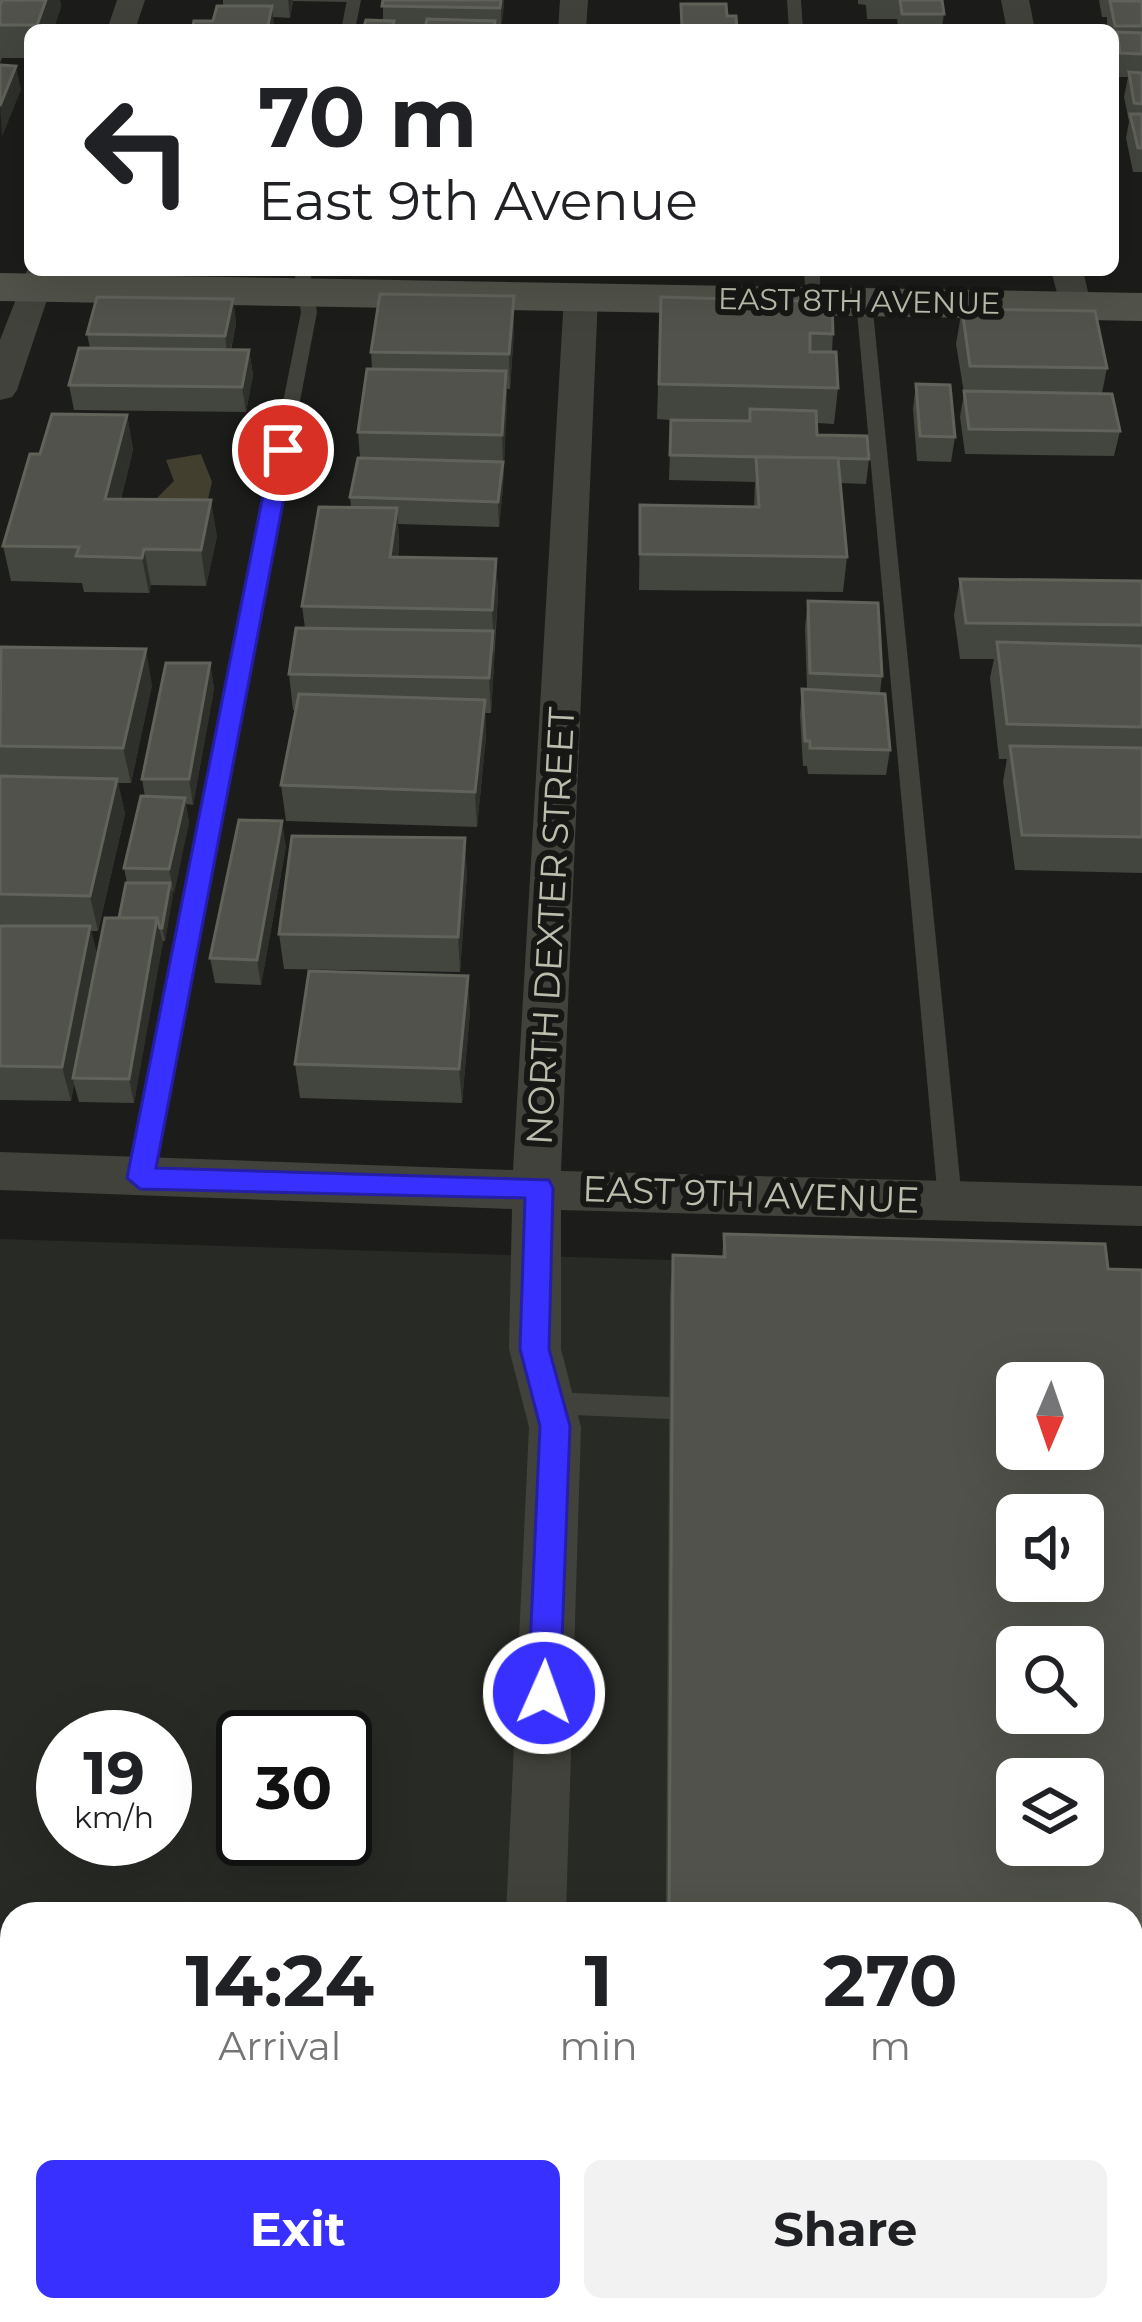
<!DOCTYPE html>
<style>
:root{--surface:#fff;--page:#f2f2f2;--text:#202124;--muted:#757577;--accent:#3830ff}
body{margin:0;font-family:Montserrat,sans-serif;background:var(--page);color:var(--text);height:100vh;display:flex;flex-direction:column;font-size:45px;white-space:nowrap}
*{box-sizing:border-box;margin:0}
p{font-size:39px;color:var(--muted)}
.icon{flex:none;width:66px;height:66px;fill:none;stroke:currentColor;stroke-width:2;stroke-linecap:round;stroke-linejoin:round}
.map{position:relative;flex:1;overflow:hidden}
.drawer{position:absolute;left:0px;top:1902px;width:1143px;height:420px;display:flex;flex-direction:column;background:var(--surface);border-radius:36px 36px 0 0;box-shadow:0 12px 48px #0002}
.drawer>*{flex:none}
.guide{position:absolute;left:24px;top:24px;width:1095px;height:252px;border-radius:18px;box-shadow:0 12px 48px #0002;background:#fff;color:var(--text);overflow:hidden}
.needle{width:78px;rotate:182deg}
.controls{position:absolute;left:996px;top:1362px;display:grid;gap:24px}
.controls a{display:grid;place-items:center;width:108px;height:108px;border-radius:18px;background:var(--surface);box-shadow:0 12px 48px #0002;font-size:60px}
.speed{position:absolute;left:36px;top:1710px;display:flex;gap:24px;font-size:60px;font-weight:700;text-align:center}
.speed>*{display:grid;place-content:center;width:156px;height:156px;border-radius:50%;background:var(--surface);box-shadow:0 12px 48px #0002;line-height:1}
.speed small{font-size:30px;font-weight:400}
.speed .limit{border:6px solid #111;border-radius:18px;background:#fff;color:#111}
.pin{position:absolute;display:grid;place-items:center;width:102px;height:102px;color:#fff;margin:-51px;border:6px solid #fff;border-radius:50%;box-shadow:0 3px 12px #0007}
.me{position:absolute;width:132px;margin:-66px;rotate:2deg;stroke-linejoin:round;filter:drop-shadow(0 0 9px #0008)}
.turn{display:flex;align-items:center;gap:42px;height:252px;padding:0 36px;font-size:54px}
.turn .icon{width:156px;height:156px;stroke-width:2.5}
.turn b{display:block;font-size:84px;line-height:102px}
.eta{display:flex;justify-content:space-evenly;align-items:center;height:204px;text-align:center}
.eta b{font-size:72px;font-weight:700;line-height:84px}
.action{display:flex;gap:24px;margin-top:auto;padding:24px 36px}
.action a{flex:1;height:138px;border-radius:18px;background:var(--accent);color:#fff;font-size:48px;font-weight:700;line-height:138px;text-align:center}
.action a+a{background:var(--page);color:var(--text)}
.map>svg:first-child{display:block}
</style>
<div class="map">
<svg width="1142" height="2322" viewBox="0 0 1142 2322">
<rect width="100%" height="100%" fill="#1c1d1a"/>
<path fill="#282a26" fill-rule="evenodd" d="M0 1239 1142 1275V2322H0ZM1017 1383H1083V1449H1017ZM1017 1515H1083V1581H1017ZM1017 1647H1083V1713H1017ZM63 1737H165V1839H63ZM243 1737H345V1839H243ZM1017 1779H1083V1845H1017ZM12 1914H1131V2310H12Z"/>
<polygon fill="#423f2e" points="201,454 212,482 204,516 155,500 174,481 166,460"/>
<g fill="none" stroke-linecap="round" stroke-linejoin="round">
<g fill="#41423b" fill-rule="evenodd">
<polygon points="347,0 361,0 355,30 341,30"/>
<polygon points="787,0 801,0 803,30 789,30"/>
<polygon points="294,270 310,270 317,312 152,1178 149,1185 131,1185 128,1178 301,312"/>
<polygon points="804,270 820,270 820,304 806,300"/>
<polygon points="864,296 872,301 962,1200 959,1207 941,1207 938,1200 856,301"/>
<polygon points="549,1392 669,1397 678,1400 682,1408 678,1416 669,1419 549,1414 540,1411 536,1403 540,1395"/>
</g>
<g fill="#41423b" fill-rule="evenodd">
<polygon points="117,0 145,0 135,30 107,30"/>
<polygon points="560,0 588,0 586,30 558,30"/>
<polygon points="1001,0 1029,0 1035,30 1007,30"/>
<polygon points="30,263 30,270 57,270 17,390 12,397 0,400 0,340"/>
<polygon points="1051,270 1083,270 1091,305 1086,312 1062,312"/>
<polygon points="581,286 598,296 561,1171 1142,1186 1142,1226 561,1210 561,1349 581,1427 566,1914 506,1914 529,1427 509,1349 512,1209 0,1190 0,1152 513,1170 564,296"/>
<polygon points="284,2310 352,2310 351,2322 283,2322"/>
</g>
<polygon fill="#515249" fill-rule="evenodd" points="0,273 1142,293 1142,321 0,301"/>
</g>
<g fill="#43453f">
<polygon points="0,0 60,0 61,7 53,30 30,30 30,58 2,58 0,63"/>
<polygon points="223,0 348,0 348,2 293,1 290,18 273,17 274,30 223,6"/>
<polygon points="383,0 504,0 501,30 363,30 383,21"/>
<polygon points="858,0 942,0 944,14 942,27 898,26 897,19 867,19 866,5 858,4"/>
<polygon points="1099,0 1142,0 1142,172 1133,172 1126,138 1129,122 1124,97 1128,77 1115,77 1113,61 1113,30 1107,30 1107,17 1102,17"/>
<polygon points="661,297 833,334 832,352 838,388 834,424 817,423 817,435 869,459 866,484 840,483 847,557 843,592 639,590 640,505 754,507 755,482 669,480 671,420 657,419"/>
<polygon points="233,299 236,324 231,350 249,350 253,375 246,412 74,410 69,385 90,348 87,334"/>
<polygon points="962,309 1107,368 1102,393 1120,431 1114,456 965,454 960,417 964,393 956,344"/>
<polygon points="514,331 510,389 507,389 503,487 499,527 398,524 399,543 398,557 496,559 498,595 491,713 485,713 486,736 477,827 286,821 281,785 296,710 293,710 289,674 305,628 302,606 351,507 350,497 360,458 358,432 372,369 371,352"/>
<polygon points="916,384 955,437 951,462 917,461 913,409"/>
<polygon points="127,415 133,450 121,499 217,536 206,586 151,585 149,593 84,592 82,583 11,581 3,546 40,454"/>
<polygon points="960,579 1142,581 1142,873 1015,870 1003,781 1007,759 999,759 990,678 994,659 960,659 954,615"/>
<polygon points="808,601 882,676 880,693 890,750 886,775 808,774 807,766 803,766 800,715 802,689 807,689 805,627"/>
<polygon points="0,650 152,685 131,783 118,783 125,814 98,931 91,931 97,955 119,918 127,883 124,868 145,797 142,779 210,663 214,689 193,805 186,804 189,823 172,894 165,941 162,941 134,1103 79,1102 74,1084 71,1101 0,1100"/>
<polygon points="286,846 261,985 215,983 210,958"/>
<polygon points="467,873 460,972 284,969 279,934"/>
<polygon points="470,1011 462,1103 300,1098 295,1064"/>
<polygon points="724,1234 1108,1269 1142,1270 1142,2322 975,2322 974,2310 1131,2310 1131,1914 666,1914 670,1295 673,1255 722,1256"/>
</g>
<g fill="#2e302b">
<polygon points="46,0 60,0 61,7 53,30 38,30 37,25"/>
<polygon points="288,0 293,0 290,18"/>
<polygon points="501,0 504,0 504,7 501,30"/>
<polygon points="272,6 274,30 267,30"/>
<polygon points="16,66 21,90 2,137 0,106"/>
<polygon points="514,296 514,331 510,389 509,354"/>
<polygon points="233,299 236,324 228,361 225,336"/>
<polygon points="249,350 253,375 246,412 242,387"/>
<polygon points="506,371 507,407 503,487 499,527 498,502 503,462 502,435"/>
<polygon points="127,415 133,450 112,534 105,499"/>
<polygon points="211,500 217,536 206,586 201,550"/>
<polygon points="397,508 399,543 393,593 390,557"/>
<polygon points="144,549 151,585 149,593 142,558"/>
<polygon points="496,559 498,595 494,645 492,610"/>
<polygon points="493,631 494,667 491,713 489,678"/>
<polygon points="146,649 152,685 131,783 123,748"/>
<polygon points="210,663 214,689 193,805 189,779"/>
<polygon points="485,700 486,736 477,827 475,792"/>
<polygon points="117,779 125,814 98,931 90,896"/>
<polygon points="185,798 189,823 174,895 169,869"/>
<polygon points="282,821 286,846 261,985 257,960"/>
<polygon points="465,838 467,873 460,972 458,937"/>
<polygon points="170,883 173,896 165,941 162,928"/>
<polygon points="157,918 163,943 134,1103 129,1079"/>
<polygon points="90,926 99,961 73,1078 74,1084 71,1101 62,1067"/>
<polygon points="468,976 470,1011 462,1103 459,1069"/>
</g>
<g fill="#50524b" stroke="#61635a" stroke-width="3" fill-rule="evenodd">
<polygon points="2,0 46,0 37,25 0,25 0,6"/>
<polygon points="383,0 501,0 500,8 382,6"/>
<polygon points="900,0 942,0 944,14 902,14"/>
<polygon points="1110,1 1142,1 1142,26 1115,26"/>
<polygon points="681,4 726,4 727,16 736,16 737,30 659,30 659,28 682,28"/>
<polygon points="217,6 272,6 267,30 192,30 194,21 213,21"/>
<polygon points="427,19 495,21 493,30 425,30"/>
<polygon points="366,20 394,21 391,30 363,30"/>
<polygon points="891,26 944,27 944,30 892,30"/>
<polygon points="1117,32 1142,33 1142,54 1120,53"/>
<polygon points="0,65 16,66 0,106"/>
<polygon points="1129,72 1142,73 1142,104 1134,103"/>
<polygon points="1130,114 1142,114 1142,148 1138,148"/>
<polygon points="380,294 514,296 509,354 371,352"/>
<polygon points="97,297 233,299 225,336 87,334"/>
<polygon points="661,297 832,302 833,334 810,333 810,352 836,352 838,388 659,384"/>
<polygon points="962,309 1095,311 1107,368 970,366"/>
<polygon points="79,348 249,350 242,387 69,385"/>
<polygon points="367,369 506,371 502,435 358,432"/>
<polygon points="916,384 950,385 955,437 920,436"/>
<polygon points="964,391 1112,394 1120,431 969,429"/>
<polygon points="750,409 816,411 817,435 867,436 869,459 670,455 671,420 750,421"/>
<polygon points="52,414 127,415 105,499 211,500 201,550 144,549 142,558 76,556 79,547 3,546 30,454 40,454"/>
<polygon points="756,457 838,458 847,557 640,554 640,505 759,507"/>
<polygon points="358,458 503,462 498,502 350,497"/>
<polygon points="319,507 397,508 390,557 496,559 492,610 302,606"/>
<polygon points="960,579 1142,581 1142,625 966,623"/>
<polygon points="808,601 878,603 882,676 810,673"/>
<polygon points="296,628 493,631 489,678 289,674"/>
<polygon points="997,642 1142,646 1142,727 1007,724"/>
<polygon points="1,647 146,649 123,748 0,746"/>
<polygon points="166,663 210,663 189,779 142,779"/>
<polygon points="802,689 885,694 890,750 810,748 810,741 805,741"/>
<polygon points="299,694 485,700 475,792 281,785"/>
<polygon points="1010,746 1142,748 1142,837 1022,835"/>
<polygon points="0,776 117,779 90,896 0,894"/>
<polygon points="141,796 185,798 169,869 124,868"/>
<polygon points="239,820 282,821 257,960 210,958"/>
<polygon points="292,836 465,838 458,937 279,934"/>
<polygon points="126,883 170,883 162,928 160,928 157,918 119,918"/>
<polygon points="105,918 157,918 129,1079 73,1078"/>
<polygon points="0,926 90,926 62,1067 0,1066"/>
<polygon points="309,971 468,976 459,1069 295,1064"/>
<path d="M724 1234 1105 1244 1108 1269 1142 1270V2148H1131V1914H669L673 1255 725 1257ZM1017 1383H1083V1449H1017ZM1017 1515H1083V1581H1017ZM1017 1647H1083V1713H1017ZM1017 1779H1083V1845H1017Z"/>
<polygon points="1131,2160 1142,2160 1142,2322 994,2322 993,2310 1131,2310"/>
<polygon points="466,2310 513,2310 756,2319 756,2322 466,2322"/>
</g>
<polygon fill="#3830ff" stroke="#241fa6" stroke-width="3" points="283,444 293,450 156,1168 549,1180 553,1188 549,1349 570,1426 560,1693 556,1703 544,1708 533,1703 528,1693 540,1426 520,1349 525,1198 140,1189 127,1178 272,450"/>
<g text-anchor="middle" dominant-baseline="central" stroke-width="12" stroke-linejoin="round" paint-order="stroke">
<g font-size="30" fill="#bcbdac" stroke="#171815">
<text transform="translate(859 301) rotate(1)">EAST 8TH AVENUE</text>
</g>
<g font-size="36" fill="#bcbdac" stroke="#171815">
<text transform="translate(550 926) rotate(-87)">NORTH DEXTER STREET</text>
<text transform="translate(751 1194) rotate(2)">EAST 9TH AVENUE</text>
</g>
</g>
</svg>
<div class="controls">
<a><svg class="needle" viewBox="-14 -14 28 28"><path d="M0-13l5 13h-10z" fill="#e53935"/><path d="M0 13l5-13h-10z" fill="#757577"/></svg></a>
<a><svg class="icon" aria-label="sound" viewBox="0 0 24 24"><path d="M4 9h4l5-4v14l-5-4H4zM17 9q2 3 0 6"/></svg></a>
<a><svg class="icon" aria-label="search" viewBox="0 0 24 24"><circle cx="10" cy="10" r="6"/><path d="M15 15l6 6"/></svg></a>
<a><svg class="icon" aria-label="layers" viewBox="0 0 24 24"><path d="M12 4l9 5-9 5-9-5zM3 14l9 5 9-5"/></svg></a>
</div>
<div class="speed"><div>19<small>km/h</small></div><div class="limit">30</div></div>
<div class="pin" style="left:283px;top:450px;background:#d93025"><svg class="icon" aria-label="arrive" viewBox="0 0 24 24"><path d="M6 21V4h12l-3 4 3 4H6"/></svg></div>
<svg class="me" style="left:544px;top:1693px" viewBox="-20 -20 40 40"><circle r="17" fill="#3830ff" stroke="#fff" stroke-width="3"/><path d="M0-11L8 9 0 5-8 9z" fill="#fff"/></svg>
<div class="guide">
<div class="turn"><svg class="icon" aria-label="left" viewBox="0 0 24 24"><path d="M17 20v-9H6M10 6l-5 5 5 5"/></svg><div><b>70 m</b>East 9th Avenue</div></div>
</div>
<section class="drawer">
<div class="eta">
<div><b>14:24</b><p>Arrival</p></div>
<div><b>1</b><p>min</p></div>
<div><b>270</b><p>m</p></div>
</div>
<div class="action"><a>Exit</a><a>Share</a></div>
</section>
</div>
